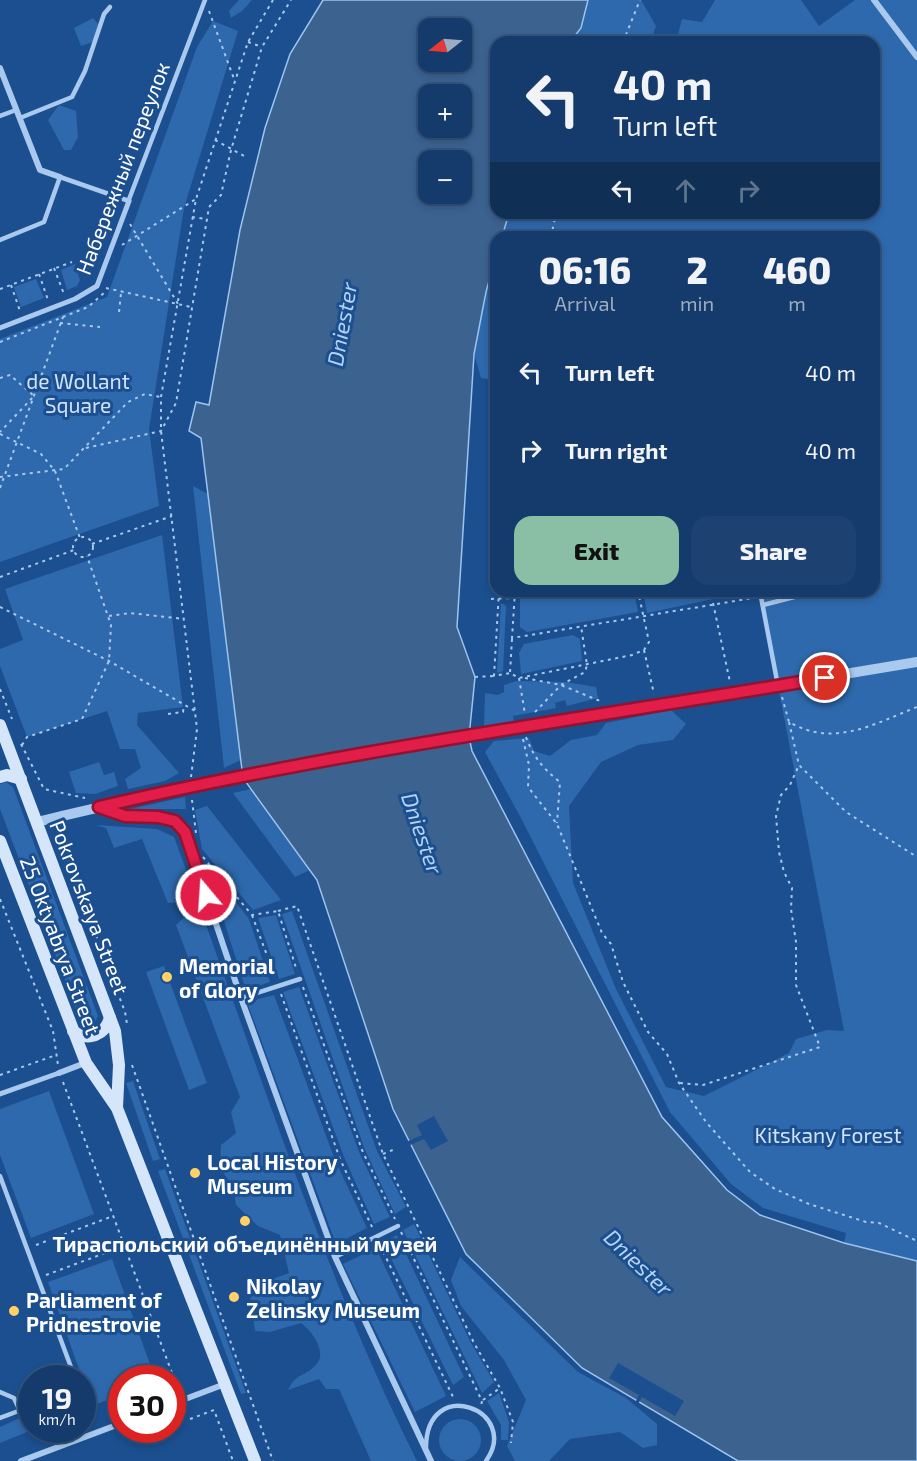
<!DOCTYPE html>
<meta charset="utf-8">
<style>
:root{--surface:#143b6b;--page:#1d4271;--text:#f1f3f6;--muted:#9dadc1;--line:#33557e;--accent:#8abfa5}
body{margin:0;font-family:"Exo 2",sans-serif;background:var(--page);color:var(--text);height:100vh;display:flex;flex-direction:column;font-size:22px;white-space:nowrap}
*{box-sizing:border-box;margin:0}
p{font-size:20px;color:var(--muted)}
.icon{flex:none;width:33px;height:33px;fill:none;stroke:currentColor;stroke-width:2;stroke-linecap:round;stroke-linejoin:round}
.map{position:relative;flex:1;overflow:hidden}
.details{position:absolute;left:490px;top:231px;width:390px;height:366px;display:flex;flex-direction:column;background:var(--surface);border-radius:18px;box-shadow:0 3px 9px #0003,0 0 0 2px var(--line)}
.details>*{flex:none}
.guide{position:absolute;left:490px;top:36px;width:390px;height:183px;border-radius:18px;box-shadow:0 3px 9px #0003,0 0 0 2px var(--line);background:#143b6b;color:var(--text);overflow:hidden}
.needle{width:39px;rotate:253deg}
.buttons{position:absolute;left:418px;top:18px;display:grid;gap:12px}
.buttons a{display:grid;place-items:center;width:54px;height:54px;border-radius:12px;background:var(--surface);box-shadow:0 3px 9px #0003,0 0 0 2px var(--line);font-size:30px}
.speed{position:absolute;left:18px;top:1365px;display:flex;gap:12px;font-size:30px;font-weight:700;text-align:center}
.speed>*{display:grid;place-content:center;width:78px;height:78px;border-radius:50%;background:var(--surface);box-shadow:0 3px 9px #0003,0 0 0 2px var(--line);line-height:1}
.speed small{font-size:15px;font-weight:400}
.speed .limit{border:9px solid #d22;background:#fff;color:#111}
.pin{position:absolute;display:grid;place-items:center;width:51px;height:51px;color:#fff;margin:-26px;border:3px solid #fff;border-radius:50%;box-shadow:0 2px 6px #0007}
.me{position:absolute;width:66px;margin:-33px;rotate:342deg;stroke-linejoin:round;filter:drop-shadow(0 0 4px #0008)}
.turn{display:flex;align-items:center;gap:21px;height:126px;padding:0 24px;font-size:27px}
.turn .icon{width:78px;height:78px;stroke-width:2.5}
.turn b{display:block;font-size:42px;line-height:51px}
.lanes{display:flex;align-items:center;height:57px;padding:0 24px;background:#0003;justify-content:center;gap:30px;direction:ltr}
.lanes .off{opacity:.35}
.eta{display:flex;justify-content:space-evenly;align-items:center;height:102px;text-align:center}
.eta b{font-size:36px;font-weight:800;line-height:42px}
.button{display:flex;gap:12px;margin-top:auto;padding:12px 24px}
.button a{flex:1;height:69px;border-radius:18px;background:var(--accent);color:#111;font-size:24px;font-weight:800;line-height:69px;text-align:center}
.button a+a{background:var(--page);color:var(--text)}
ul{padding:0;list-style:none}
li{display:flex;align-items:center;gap:18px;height:78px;padding:0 24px}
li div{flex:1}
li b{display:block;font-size:22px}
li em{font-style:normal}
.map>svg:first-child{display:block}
</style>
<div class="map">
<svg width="917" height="1461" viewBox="0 0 917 1461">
<rect width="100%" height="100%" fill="#1b4f8f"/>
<g fill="#2e69ad">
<polygon points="239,0 252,0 242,11 231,18 229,11"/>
<polygon points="588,0 641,0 656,26 651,42 570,42 581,28"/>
<polygon points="715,0 801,0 819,26 855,0 917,0 917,1261 844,1243 846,1233 763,1208 731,1184 670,1112 522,820 485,752 494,741 529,738 534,751 550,756 571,740 597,735 606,723 671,710 686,724 673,740 638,745 601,762 569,806 573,883 616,989 666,1087 704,1096 789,1053 796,1039 827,1030 844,1031 760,591 874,591 874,237 502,237 509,213 874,213 874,42 676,42 682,19 702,22"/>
<polygon points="93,18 98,24 93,42 81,46 74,28"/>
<polygon points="213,21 238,31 184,208 149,429 159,506 0,562 0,339 107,297 197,47"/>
<polygon points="59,105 76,111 78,137 71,150 64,150 48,120"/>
<polygon points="496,256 496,375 493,380 481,378 474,354 486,292"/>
<polygon points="75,264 80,280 77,286 67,290 61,270"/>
<polygon points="36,279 44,298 21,307 14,287"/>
<polygon points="193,486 208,494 241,760 224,768"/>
<polygon points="162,535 183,707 138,713 137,725 179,773 165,781 128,789 125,779 141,768 135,749 120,749 107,711 27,737 0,666 0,649 23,640 5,589"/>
<polygon points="520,591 634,591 638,612 527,632 520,627"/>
<polygon points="643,591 751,591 647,613"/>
<polygon points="501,603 506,606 503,671 497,673"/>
<polygon points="573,635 580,639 582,661 521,674 519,653 524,644"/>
<polygon points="516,681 566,682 596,687 598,698 567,706 565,700 555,703 556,708 513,716 514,722 484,727 485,693 498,695 504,692 504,685"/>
<polygon points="99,762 104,775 114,772 118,786 95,794 76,793 69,772"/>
<polygon points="6,782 13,787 98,1016 93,1026 82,1025 0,809 0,784"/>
<polygon points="251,789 310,870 295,877 233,793"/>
<polygon points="185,797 186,809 130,809"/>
<polygon points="207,806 281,900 253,910 202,849 195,810"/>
<path d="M95 825 157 829 174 837C252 1046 317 1261 417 1461H371L339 1389H326L319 1379 288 1390C296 1374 300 1378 313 1368 330 1355 313 1332 301 1323L270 1332 255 1331 250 1295 253 1286 289 1273 280 1235 258 1226 236 1205 233 1187 220 1168 221 1145 236 1133 231 1112 240 1097 176 925 188 914 183 902 168 903 142 839 114 848 106 828Z"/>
<polygon points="205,862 249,919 270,982 246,990"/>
<polygon points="292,911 377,1151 406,1207 395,1214 365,1150 282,914"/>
<polygon points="276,915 295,974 279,979 258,918"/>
<polygon points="164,966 207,1083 189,1090 146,972"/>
<polygon points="299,987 359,1152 390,1217 374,1224 344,1157 283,992"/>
<polygon points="274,995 335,1160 367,1228 336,1244 247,1002"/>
<polygon points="133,1081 160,1159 153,1161 126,1083"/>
<polygon points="49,1091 94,1214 31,1238 0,1155 0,1109"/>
<polygon points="165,1169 246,1393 241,1394 158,1171"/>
<polygon points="414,1224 471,1343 494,1382 482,1393 403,1230"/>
<polygon points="397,1235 464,1377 453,1385 383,1242"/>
<polygon points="376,1248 446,1396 415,1412 343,1264"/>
<polygon points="460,1257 578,1372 626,1398 657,1424 657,1445 643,1448 620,1432 570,1439 549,1461 515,1461 507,1446 526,1400 504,1360 461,1306 451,1280"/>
<polygon points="112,1259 155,1378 122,1378 121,1395 83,1409 83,1397 88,1394 48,1282"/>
<polygon points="499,1393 509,1422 508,1440 501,1440 501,1425 487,1401"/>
<polygon points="31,1413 32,1430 0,1443 0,1427"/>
<circle cx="460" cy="1440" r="21"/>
</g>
<path fill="#3c6290" stroke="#9cc4f0" stroke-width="1.5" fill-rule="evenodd" d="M323 0H588L581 28 570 42H496V213H509L502 237H496V256L486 292 474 354 457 627 475 677 469 737 472 751 662 1117 727 1190 760 1215 844 1243 917 1261V1461H738L582 1368 466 1254 393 1109 317 880 243 778 201 438 189 431 196 402 209 405 240 230 265 128 290 54ZM429 28H462V62H429ZM429 94H462V128H429ZM429 160H462V194H429Z"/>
<g fill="#1b4f8f">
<polygon points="434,1116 448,1141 431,1150 424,1139 408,1146 406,1142 422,1135 417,1125"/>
<polygon points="618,1363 684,1401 675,1416 642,1397 638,1404 635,1403 639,1395 609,1378"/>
</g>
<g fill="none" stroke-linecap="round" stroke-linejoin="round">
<g stroke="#a9c9ee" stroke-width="2" stroke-dasharray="3 4.5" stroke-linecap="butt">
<polyline points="209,11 234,79"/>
<polyline points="248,42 262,47"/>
<polyline points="623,42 640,0"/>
<polyline points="215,140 246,157"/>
<polyline points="192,217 207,219"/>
<polyline points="130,224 178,304"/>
<polyline points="551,237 556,213"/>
<polyline points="122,245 196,199"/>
<polyline points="54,268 64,294"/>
<polyline points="39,274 48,300"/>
<polyline points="11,285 20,311"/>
<polyline points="106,288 191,307"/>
<polyline points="0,289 72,262"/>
<polyline points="119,312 121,293"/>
<polyline points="60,323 100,327"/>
<polyline points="0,342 88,307 105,292"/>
<polyline points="0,378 10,375 34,396 0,432"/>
<polyline points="0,434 41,454 55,471 80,538"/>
<polyline points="86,448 161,431 176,403 209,207 221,195 231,150 262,47 291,0"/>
<polyline points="0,477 64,469 128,402 145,394 160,397"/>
<polyline points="0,488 63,317"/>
<polyline points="495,525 496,525"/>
<circle cx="83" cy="547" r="10"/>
<polyline points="92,544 172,516"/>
<polyline points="0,577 74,550"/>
<polyline points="499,591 494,676 510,673"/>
<polyline points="515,591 512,638 753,598"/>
<polyline points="491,599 514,598"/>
<polyline points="713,603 730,682"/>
<polyline points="0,607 109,661 195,711"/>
<polyline points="109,616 130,613 184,619"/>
<polyline points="512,639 510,673 519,678 632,655 644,650 649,642 638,591"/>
<polyline points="644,650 654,694"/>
<polyline points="475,677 494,676"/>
<polyline points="519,678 525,714"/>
<polyline points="525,678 561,685 600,701"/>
<polyline points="0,689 12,719"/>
<path d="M782 697 789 722C834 748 874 724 917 707"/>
<polyline points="535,712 561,685 585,672 587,665 581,626"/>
<polyline points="168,714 183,712 184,705"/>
<polyline points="789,722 799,765 846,812 917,857"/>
<path d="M526 737C533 756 543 769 560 782L557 823"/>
<polyline points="523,739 529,765 528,787 557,824 602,933 611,944 623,982 648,1032 667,1054 679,1083 706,1122 750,1172 775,1189 809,1204 866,1222 879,1223 917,1241"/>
<polyline points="21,744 44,789 85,798"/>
<polyline points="22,745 27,737 82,719 109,661 111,625 87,556"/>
<polyline points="191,777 197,729 161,431 161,397 196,199 248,42 273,0"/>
<polyline points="192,800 196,833"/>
<polyline points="59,837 125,1012 127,1024"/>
<polyline points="203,857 252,915 278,911 297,971"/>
<polyline points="0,899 53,1031 58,1065"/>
<polyline points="278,911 297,906 383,1154 474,1343 500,1388 513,1422 511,1443"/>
<polyline points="252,915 275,977"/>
<polyline points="303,987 362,1150 395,1219"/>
<polyline points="281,994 340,1159 373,1229"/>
<polyline points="132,1065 273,1461"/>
<polyline points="0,1075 56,1055"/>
<polyline points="63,1082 178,1389"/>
<polyline points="680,1083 703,1085 820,1047 796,985 796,942 791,909 792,888 784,872 779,852 776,816 781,795 790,785 799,765"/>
<polyline points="383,1154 395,1149"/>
<polyline points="401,1232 482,1401 481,1406"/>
<polyline points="36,1245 113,1216"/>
<polyline points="380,1245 454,1399"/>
<polyline points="46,1275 124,1246"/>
<polyline points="483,1400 500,1388"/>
<polyline points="190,1419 214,1410 233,1461"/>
</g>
<g stroke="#a9c9ee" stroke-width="4.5">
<polyline points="0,116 16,110"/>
<polyline points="20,118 72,97 85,71 104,14 110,7"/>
<polyline points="128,202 205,0"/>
<polyline points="0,240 44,222 60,177 129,201"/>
<polyline points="761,597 778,686"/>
<polyline points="763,605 802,595"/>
<polyline points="241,998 300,979"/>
<polyline points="0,1176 75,1378"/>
<polyline points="335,1257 398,1226"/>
<polyline points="0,1392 14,1398 20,1411"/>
<polyline points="0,1418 32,1406"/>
<path d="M426 1448C426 1374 522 1410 486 1461"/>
</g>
<g stroke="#a9c9ee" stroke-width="5">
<polyline points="0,328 75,299 97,286 129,201"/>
<polyline points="0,1094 59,1073"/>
</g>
<g stroke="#a9c9ee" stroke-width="6">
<polyline points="874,0 917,57"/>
<polyline points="0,68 40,170 60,177"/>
<path d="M103 809C111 811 119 815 126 816 151 819 166 812 185 832L241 998 335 1257 431 1461"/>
<polyline points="59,1073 85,1063"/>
<polyline points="172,1404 225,1384"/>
<polyline points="21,1461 122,1423"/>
</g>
<path stroke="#a9c9ee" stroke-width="10" d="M37 822C327 752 623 712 917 662"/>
<g stroke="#d6e6fa" stroke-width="12">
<polyline points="0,725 115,1031 119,1065 117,1108"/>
<polyline points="0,777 7,775 21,779"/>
<polyline points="0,841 86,1063 117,1108 255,1461"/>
<path d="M73 1031C88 1042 105 1035 110 1018"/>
</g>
</g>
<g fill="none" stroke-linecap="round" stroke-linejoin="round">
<defs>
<path id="route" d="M206 895 185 832 175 821 158 817 125 816 99 807C338 751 583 719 825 678"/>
</defs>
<use href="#route" stroke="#92132f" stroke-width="15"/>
<use href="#route" stroke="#e11d48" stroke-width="10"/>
</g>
<g fill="#ffd166" stroke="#1b4f8f" stroke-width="2">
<circle cx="167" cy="977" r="6"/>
<circle cx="195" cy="1173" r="6"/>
<circle cx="245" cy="1221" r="6"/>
<circle cx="234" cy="1297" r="6"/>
<circle cx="14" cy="1311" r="6"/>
</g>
<g text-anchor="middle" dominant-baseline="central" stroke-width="6" stroke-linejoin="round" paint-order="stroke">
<g font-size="21" fill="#fff" stroke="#1b4f8f">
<text transform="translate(122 168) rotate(-69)">Набережный переулок</text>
<text transform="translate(90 907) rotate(69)">Pokrovskaya Street</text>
<text transform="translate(61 945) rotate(69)">25 Oktyabrya Street</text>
</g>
<g font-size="21" fill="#cfe3fa" stroke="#1b4f8f">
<text x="78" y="380">de Wollant<tspan x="78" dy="24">Square</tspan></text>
<text x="828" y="1134">Kitskany Forest</text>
</g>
<g font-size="21" font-weight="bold" fill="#fff" stroke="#1b4f8f" text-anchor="start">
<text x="179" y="965">Memorial<tspan x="179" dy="24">of Glory</tspan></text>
<text x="207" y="1161">Local History<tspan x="207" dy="24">Museum</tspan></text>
<text x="245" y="1243" text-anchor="middle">Тираспольский объединённый музей</text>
<text x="246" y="1285">Nikolay<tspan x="246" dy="24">Zelinsky Museum</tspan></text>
<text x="26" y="1299">Parliament of<tspan x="26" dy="24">Pridnestrovie</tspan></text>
</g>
<g font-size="22" font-style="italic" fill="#b5d3f5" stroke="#1b4f8f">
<text transform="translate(341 324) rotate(-80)">Dniester</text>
<text transform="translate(423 833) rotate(71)">Dniester</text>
<text transform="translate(639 1262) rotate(44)">Dniester</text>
</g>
</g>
</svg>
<div class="buttons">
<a><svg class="needle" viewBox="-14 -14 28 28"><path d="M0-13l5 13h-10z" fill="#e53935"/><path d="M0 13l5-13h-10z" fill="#9dadc1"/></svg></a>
<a>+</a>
<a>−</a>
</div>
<div class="speed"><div>19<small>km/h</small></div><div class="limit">30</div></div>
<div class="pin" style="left:825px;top:678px;background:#d93025"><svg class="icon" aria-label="arrive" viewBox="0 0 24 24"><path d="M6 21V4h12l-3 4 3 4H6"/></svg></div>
<svg class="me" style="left:206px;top:895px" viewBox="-20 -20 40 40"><circle r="17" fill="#e11d48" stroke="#fff" stroke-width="3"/><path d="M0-11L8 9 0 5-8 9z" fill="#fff"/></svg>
<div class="guide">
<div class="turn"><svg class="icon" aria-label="left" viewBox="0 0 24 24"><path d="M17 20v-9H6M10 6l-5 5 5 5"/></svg><div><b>40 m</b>Turn left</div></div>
<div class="lanes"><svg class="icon" aria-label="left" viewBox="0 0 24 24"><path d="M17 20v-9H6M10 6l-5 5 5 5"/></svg><svg class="icon off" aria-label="ahead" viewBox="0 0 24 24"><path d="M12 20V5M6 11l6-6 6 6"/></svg><svg class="icon off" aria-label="right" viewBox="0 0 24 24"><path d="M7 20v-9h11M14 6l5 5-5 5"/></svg></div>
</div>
<section class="details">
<div class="eta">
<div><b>06:16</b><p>Arrival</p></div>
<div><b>2</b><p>min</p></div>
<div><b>460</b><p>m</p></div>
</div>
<ul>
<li><svg class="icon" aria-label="left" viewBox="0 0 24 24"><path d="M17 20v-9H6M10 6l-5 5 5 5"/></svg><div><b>Turn left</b></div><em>40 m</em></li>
<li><svg class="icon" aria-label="right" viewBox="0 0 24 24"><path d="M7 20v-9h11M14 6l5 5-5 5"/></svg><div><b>Turn right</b></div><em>40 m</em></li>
</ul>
<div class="button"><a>Exit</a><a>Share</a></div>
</section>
</div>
